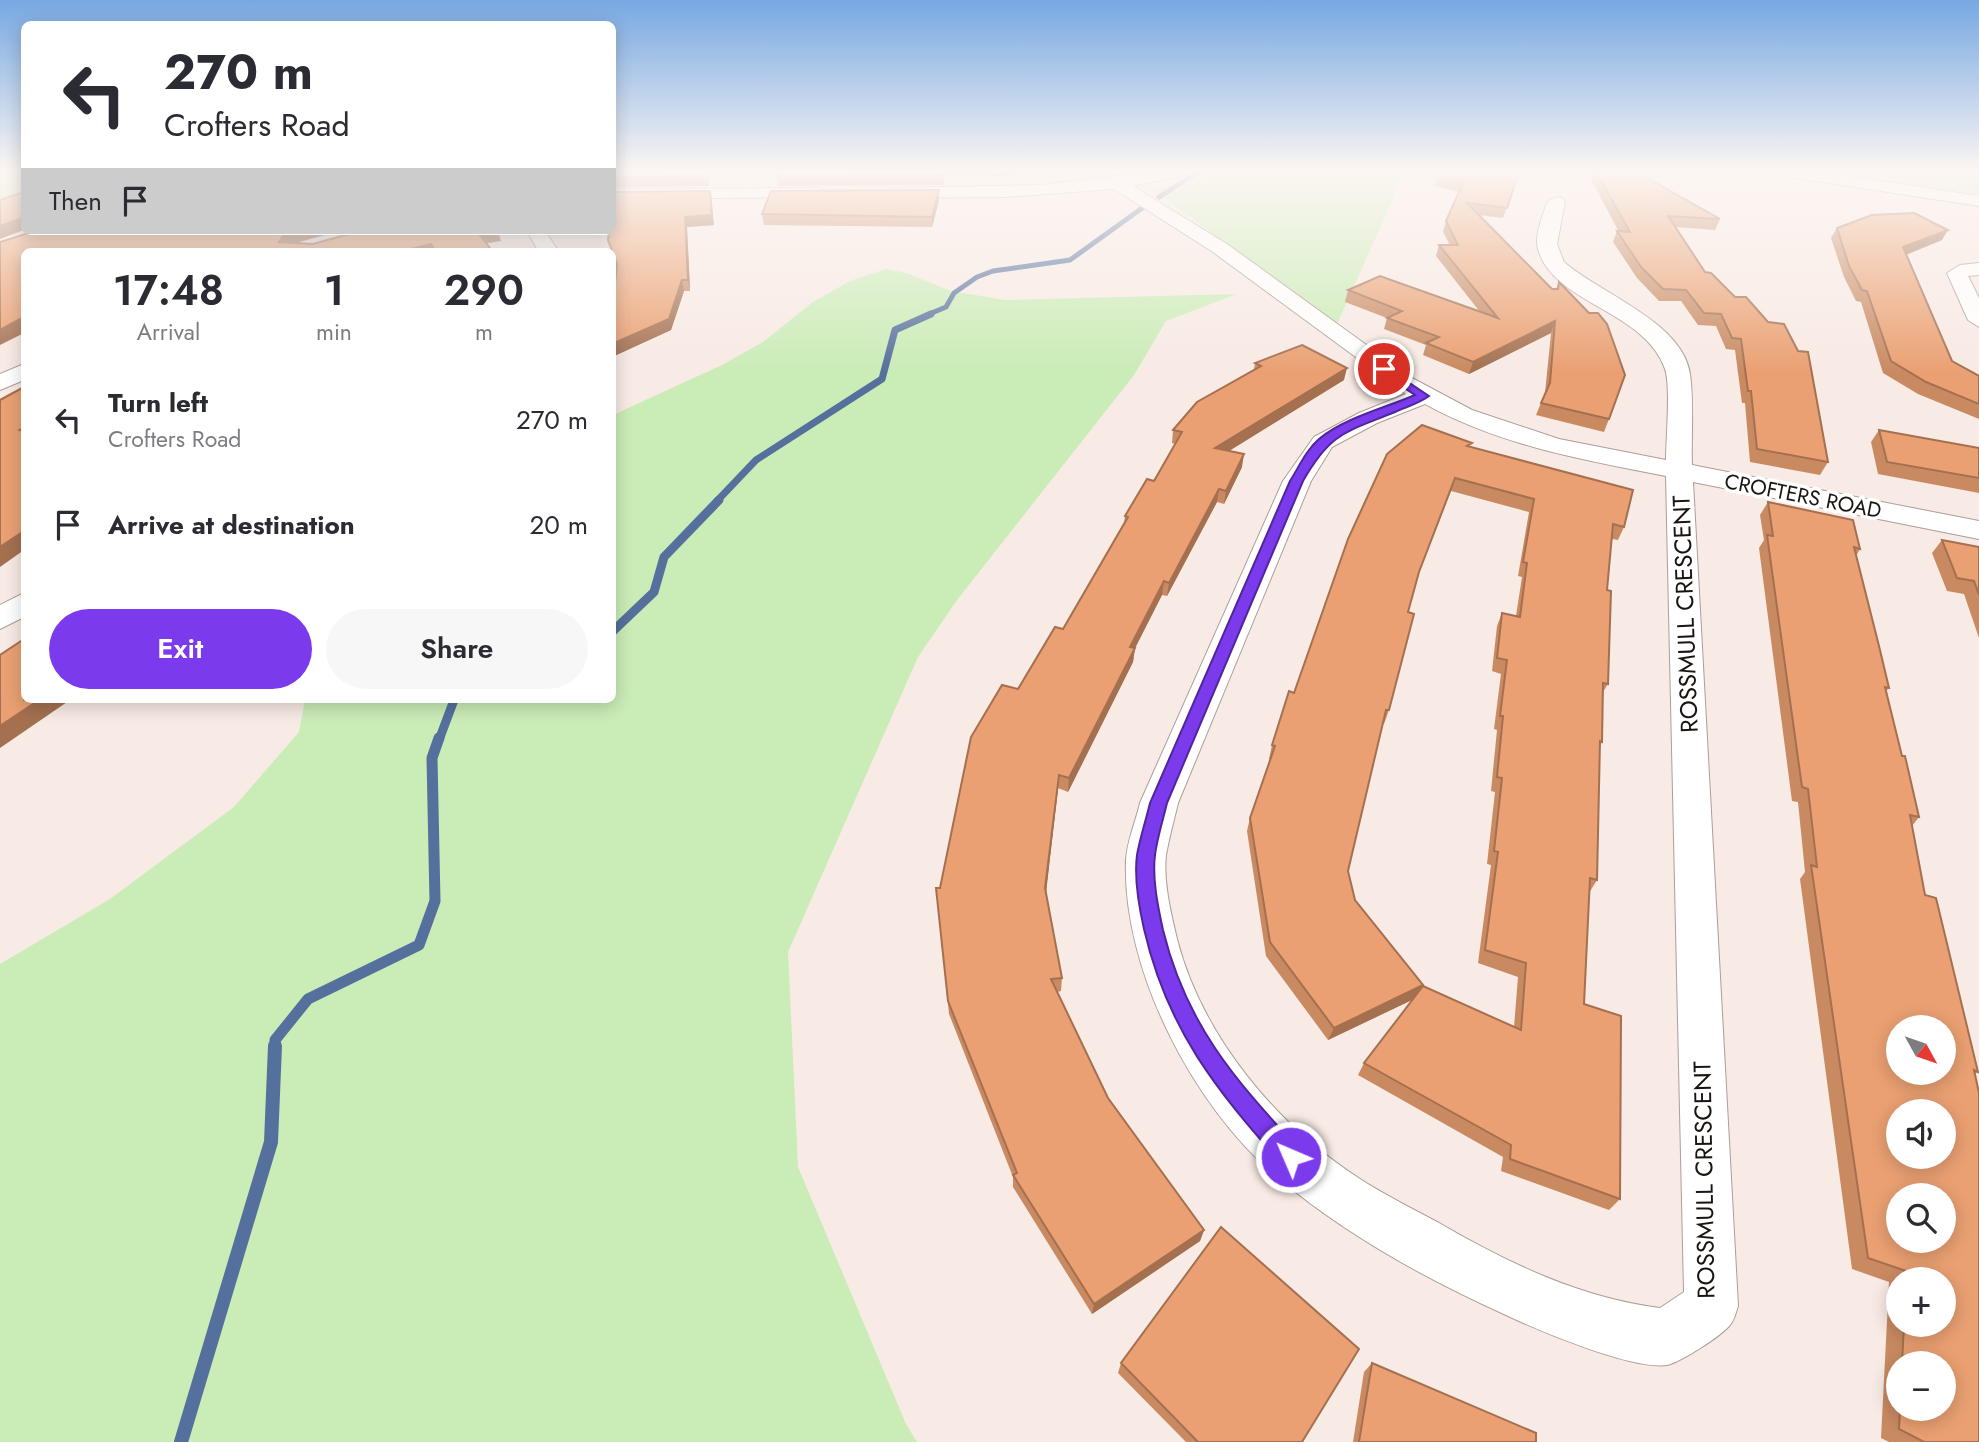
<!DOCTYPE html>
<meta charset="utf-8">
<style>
:root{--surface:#fff;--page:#f7f7f7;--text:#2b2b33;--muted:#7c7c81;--accent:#7c3aed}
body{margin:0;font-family:Jost,sans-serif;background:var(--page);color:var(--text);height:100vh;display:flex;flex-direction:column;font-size:26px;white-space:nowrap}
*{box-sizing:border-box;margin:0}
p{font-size:23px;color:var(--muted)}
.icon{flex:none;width:38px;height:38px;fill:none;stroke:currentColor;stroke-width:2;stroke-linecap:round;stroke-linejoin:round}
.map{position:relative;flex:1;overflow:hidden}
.panel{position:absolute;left:21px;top:248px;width:595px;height:455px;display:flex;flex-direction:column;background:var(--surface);border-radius:10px;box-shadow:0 4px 18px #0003}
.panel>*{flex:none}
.hud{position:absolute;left:21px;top:21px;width:595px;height:214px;border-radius:10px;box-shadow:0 4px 18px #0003;background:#fff;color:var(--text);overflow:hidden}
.needle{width:46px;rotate:130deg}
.controls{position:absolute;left:1886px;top:1015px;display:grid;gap:14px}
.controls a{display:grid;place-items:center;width:70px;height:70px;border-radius:50%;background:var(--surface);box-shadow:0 4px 18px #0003;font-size:35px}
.pin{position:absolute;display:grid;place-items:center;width:60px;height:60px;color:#fff;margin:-30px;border:4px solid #fff;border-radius:50%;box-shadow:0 2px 7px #0007}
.me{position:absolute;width:77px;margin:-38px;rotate:315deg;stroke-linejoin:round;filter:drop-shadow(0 0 5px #0008)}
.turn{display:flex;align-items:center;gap:24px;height:147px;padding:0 28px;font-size:32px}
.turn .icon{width:91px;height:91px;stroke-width:2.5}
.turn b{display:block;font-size:49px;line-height:60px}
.then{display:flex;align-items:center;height:66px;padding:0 28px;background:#0003;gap:14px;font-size:26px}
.eta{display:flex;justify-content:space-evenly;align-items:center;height:119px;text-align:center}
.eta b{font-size:42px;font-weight:600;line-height:49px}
.button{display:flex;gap:14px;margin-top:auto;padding:14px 28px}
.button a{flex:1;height:80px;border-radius:42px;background:var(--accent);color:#fff;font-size:28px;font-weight:600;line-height:80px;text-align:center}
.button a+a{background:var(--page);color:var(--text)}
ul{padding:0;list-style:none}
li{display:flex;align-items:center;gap:21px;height:105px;padding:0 28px}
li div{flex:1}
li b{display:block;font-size:26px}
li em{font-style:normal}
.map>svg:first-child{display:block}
</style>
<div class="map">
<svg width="1979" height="1442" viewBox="0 0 1979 1442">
<rect width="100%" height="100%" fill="#f8eae4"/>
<g fill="#caecb6">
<polygon points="0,170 24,170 24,194 0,202"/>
<polygon points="1240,170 1406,170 1337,324 1153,190"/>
<polygon points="1819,170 1979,170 1979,194"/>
<polygon points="886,269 906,273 951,291 1005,300 1237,294 1166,321 1134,375 957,600 918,657 788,952 798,1167 906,1424 917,1442 0,1442 0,964 110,899 234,807 299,732 305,700 612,700 613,415 722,365 763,342 813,302 850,281"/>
</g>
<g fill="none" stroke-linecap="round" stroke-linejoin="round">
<g stroke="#55709d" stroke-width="5">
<polyline points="1159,197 1201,170"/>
<polyline points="927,315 946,307 954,293 977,277 993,271 1070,260 1145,206"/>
</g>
<polyline stroke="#55709d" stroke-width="7" points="717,501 756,460 882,379 895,330 931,314"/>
<g stroke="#55709d" stroke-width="9">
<polyline points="612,632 654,592 664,557 719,500"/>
<polyline points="439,740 454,700"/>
</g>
<polyline stroke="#55709d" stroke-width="11" points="275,1048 275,1040 308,999 419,945 435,901 432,758 439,738"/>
<polyline stroke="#55709d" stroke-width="14" points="181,1442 271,1142 275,1046"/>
<defs>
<g id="minor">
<path d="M1163 170H1196L1188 175 1133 186 1227 244 1412 378 1472 410 1559 439 1666 460C1666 439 1671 386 1665 369 1645 310 1553 304 1538 249 1534 235 1543 216 1547 202L1556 197 1562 198 1565 202 1557 244 1564 262C1599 293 1683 322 1690 374 1694 403 1691 435 1692 465L1979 521V539L1693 482 1738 1306C1736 1312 1734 1321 1730 1325 1721 1336 1681 1362 1667 1365 1632 1370 1540 1331 1506 1315 1426 1279 1344 1234 1276 1176 1193 1106 1122 969 1126 860 1127 841 1136 821 1140 803L1283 481 1314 437 1359 413 1406 394 1213 252 1114 189 1004 197 892 198 883 193 892 188 1041 185ZM1425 404C1499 445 1583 460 1666 476L1684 1292 1660 1308C1580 1298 1508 1263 1439 1223 1413 1209 1385 1195 1360 1179 1276 1125 1202 1036 1177 939 1171 913 1163 882 1166 855 1169 838 1174 820 1178 803L1311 481 1332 447 1377 423Z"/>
<polygon points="1768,170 1810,170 1979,196 1979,206 1776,175"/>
<polygon points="819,188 828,193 825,197 612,199 612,189"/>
<polygon points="527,231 545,231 559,252 539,252"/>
<polygon points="1979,263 1979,275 1968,276 1979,298 1979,327 1968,320 1947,273 1960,265"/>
<polygon points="24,364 24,380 0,390 0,374"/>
<polygon points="24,593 24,617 0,629 0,605"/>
</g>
</defs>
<use href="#minor" stroke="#ac9e99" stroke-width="2"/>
<use href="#minor" fill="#fff" fill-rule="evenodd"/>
</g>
<g fill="#c98a62" fill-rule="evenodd">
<polygon points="612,170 708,170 709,186 612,187"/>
<polygon points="778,170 1060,170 992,177 945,177 943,185 778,186 776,176"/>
<polygon points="1520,170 1503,218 1479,215 1552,289 1556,289 1559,282 1609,419 1604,432 1536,415 1545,393 1551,333 1469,374 1423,355 1426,345 1384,329 1387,318 1345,302 1348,290 1480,312 1436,256 1439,245 1450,245 1443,232 1446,221 1459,192 1434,186 1437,176"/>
<polygon points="1588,170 1633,170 1720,219 1715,230 1676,227 1828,462 1820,475 1750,462 1745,403 1742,403 1735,350 1726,349 1716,326 1698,325 1681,301 1659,301 1637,278 1613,242 1617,231 1619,232 1587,172"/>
<polygon points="939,190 939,200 932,227 764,225 762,214"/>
<polygon points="711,201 714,225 687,227 690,291 684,291 671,330 612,357 612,313 617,267 608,240"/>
<polygon points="1837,228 1942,240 1906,255 1952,361 1979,376 1979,419 1918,394 1883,373 1861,302 1856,301 1844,277 1831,238"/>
<polygon points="1255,363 1344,380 1228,451 1242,467 1224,504 1217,502 1167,596 1162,595 1135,648 1133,662 1068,792 1058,788 1046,891 1062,978 1061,991 1057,992 1108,1098 1204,1230 1200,1241 1092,1314 1013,1187 1013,1177 949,1014 936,888 940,888 1018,689 1063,629 1124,523 1125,516 1154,481 1175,444 1172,443 1173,430 1254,369"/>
<polygon points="1879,430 1979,448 1979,493 1878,474 1871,442"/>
<path d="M1472 443 1470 447 1624 527 1618 540 1612 539 1607 590 1608 684 1603 692 1602 742 1600 746 1597 880 1589 893 1584 1004 1620 1199 1609 1210 1501 1171 1503 1157 1358 1075 1364 1063 1412 1000 1328 1040 1266 956 1247 831 1250 818 1270 759H1269L1272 745 1294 693ZM1451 491 1529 512 1518 576 1522 577 1516 616 1502 613 1497 626 1492 671 1501 674 1494 729 1497 730 1491 791 1495 792 1487 864 1491 865 1478 963 1518 977 1514 1027 1421 989 1355 900 1348 871 1383 724H1384L1389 710 1408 612 1417 578Z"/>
<path d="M1768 502 1860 549 1856 556 1889 688 1886 691 1902 756 1919 817 1912 826 1925 895 1978 1072 1975 1074 1979 1442H1889L1881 1438 1889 1282 1852 1269 1800 879 1805 872 1798 802 1792 801 1759 548 1764 540 1760 515ZM1899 1279H1944V1325H1899ZM1899 1363H1944V1409H1899Z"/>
<polygon points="1942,540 1979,547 1979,638 1964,594 1947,591 1932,553"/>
<polygon points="1121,1363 1302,1442 1186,1442 1118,1373"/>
<polygon points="1372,1363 1536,1442 1353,1442 1364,1372"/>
</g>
<g fill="#a47050">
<polygon points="944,170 945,177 943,185 943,175"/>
<polygon points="992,170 1060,170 992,177"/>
<polygon points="939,190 939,200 932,227 932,217"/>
<polygon points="711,201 714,225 687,227 690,291 688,280 685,217"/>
<polygon points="22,218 24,222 24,230 0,239 0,226"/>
<polygon points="1948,230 1942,240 1897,258 1903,247"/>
<polygon points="298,231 340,231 288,245 279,242 284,235"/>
<polygon points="498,231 501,241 482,244 479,234"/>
<polygon points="431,244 434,252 399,252"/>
<polygon points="682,280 684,291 671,330 612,357 612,344"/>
<polygon points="24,317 24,333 0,345 0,330"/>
<polygon points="1555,321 1551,333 1469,374 1473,362"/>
<polygon points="1347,368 1344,380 1213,461 1215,448"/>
<polygon points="1244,454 1242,467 1224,504 1226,491"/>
<polygon points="1219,489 1217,502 1167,596 1169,583"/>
<polygon points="24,531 24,550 0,567 0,547"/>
<polygon points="1164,581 1162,595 1129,660 1130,647"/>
<polygon points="1135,648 1133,662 1068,792 1069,778"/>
<polygon points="39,700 70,700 0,748 0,726"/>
<polygon points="1059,775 1058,788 1045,902 1045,888"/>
<polygon points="1423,985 1416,998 1328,1040 1334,1028"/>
<polygon points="1204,1230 1200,1241 1092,1314 1094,1304"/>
</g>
<g fill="#eaa072" stroke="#a47050" stroke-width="2" fill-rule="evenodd">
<polygon points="612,170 707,170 708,176 612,177"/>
<polygon points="778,170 944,170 943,175 776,176"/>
<polygon points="1448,170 1520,170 1507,208 1467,203 1552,289 1558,289 1559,282 1589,313 1598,313 1607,324 1625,375 1609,419 1541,403 1550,383 1555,321 1473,362 1426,343 1439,337 1387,318 1402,311 1348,290 1380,276 1498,318 1439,245 1458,245 1446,221 1463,183 1437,176"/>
<polygon points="1595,170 1633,170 1720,219 1668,216 1705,272 1711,273 1735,297 1746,297 1768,322 1784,324 1798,351 1808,352 1828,462 1757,449 1751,391 1748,391 1741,339 1732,338 1721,314 1704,313 1686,290 1663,289 1641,267 1617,231 1630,232"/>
<polygon points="939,190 932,217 762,214 771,191"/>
<polygon points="710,191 712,215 685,217 688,280 682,280 669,319 612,344 612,313 617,264 608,240 609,231 612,231 612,192"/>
<polygon points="24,192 24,218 22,218 0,226 0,200"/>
<polygon points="1914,213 1948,230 1903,247 1952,361 1979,376 1979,404 1926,382 1891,361 1867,291 1862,290 1849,266 1837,228 1872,215"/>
<polygon points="35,231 298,231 284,235 279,242 313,244 360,231 495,231 479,234 493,252 436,252 431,244 399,252 24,252 24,317 0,330 0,242"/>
<polygon points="1302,345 1347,368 1215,448 1244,454 1226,491 1219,489 1169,583 1164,581 1130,647 1135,648 1069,778 1059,775 1045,888 1062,978 1051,979 1108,1098 1204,1230 1094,1304 1013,1175 1017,1173 948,1001 936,888 940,888 971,737 1002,685 1018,689 1055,627 1063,629 1128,517 1125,516 1147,479 1154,481 1182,432 1173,430 1197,402 1261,366 1255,363"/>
<polygon points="24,387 24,428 20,430 24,431 24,531 0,547 0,400"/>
<polygon points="1422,425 1472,443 1467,446 1633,490 1624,527 1613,524 1607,590 1611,591 1608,684 1603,683 1602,742 1600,741 1597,880 1590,878 1584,1004 1621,1016 1620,1199 1510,1159 1511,1145 1364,1063 1423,986 1521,1030 1526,963 1485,950 1498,852 1494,851 1502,778 1497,777 1503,716 1500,716 1507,660 1497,658 1502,613 1520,617 1527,563 1523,562 1534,499 1455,478 1419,572 1408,612 1414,614 1389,710 1386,710 1348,871 1355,900 1423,985 1334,1028 1270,942 1250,818 1275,746 1272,745 1289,691 1294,693 1348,539 1387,454"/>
<polygon points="1879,430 1979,448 1979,478 1887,462"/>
<path d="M1768 502 1853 520 1860 549 1854 547 1879 646 1889 688 1885 687 1902 756H1905L1919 817 1910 815 1925 895 1936 898 1978 1072 1974 1070 1979 1093V1442H1924L1899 1429 1900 1409H1944V1363H1902L1904 1325H1944V1279H1906V1271L1868 1258 1811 865 1817 867 1808 789 1802 787 1767 535 1773 536ZM1899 1027H1944V1073H1899ZM1899 1111H1944V1157H1899ZM1899 1195H1944V1241H1899Z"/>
<polygon points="1942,540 1979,547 1979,595 1974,581 1957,578"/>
<polygon points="24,639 24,700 39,700 0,726 0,655"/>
<polygon points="1221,1227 1359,1349 1302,1442 1198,1442 1121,1363"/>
<polygon points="1372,1363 1536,1433 1536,1442 1359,1442"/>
</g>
<linearGradient id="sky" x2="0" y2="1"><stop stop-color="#77a8e2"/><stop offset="0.46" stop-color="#fcf6f3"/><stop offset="1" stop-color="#fcf6f3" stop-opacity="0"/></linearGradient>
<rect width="1979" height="372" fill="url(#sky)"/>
<path fill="#7c3aed" stroke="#51269a" stroke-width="2" d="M1384 366 1429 396C1420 403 1406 407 1395 412 1346 432 1331 432 1303 481L1167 803C1163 820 1157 838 1155 855 1152 879 1158 907 1163 930 1186 1024 1234 1079 1299 1149L1302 1157 1299 1165 1291 1168 1283 1165C1216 1090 1167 1029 1144 929 1139 907 1134 878 1137 855 1140 838 1146 820 1150 803L1290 481C1299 467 1306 450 1319 439 1344 418 1385 408 1415 395L1380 372 1379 369Z"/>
<g text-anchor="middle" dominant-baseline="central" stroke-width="7" stroke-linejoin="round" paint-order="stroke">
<g font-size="21" fill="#191412" stroke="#fff">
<text transform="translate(1803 496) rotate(11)">CROFTERS ROAD</text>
</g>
<g font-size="24" fill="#191412" stroke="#fff">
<text transform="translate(1685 614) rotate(-92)">ROSSMULL CRESCENT</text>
<text transform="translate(1704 1180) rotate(-91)">ROSSMULL CRESCENT</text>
</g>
</g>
</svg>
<div class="controls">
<a><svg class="needle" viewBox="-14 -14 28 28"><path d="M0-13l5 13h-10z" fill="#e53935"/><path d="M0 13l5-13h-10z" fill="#7c7c81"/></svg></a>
<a><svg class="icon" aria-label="sound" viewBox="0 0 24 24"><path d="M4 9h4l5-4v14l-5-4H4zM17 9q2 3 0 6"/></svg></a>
<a><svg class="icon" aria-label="search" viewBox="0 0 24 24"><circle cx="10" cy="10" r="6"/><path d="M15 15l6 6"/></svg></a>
<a>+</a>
<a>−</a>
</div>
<div class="pin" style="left:1384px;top:369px;background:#d93025"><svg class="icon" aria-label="arrive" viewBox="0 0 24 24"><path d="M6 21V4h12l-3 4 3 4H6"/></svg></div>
<svg class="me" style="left:1291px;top:1157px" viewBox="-20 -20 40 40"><circle r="17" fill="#7c3aed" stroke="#fff" stroke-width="3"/><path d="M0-11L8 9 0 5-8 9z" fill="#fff"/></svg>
<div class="hud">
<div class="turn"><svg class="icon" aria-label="left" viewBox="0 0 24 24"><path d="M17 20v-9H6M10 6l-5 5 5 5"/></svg><div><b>270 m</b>Crofters Road</div></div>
<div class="then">Then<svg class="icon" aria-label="arrive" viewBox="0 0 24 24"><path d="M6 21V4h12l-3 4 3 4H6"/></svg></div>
</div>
<section class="panel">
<div class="eta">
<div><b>17:48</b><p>Arrival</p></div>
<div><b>1</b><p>min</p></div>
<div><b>290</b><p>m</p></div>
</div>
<ul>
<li><svg class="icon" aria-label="left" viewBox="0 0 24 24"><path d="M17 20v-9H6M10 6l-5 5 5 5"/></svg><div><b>Turn left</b><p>Crofters Road</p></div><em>270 m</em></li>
<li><svg class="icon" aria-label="arrive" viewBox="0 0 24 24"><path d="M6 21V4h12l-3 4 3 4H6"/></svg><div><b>Arrive at destination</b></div><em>20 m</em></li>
</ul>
<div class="button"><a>Exit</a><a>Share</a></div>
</section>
</div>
